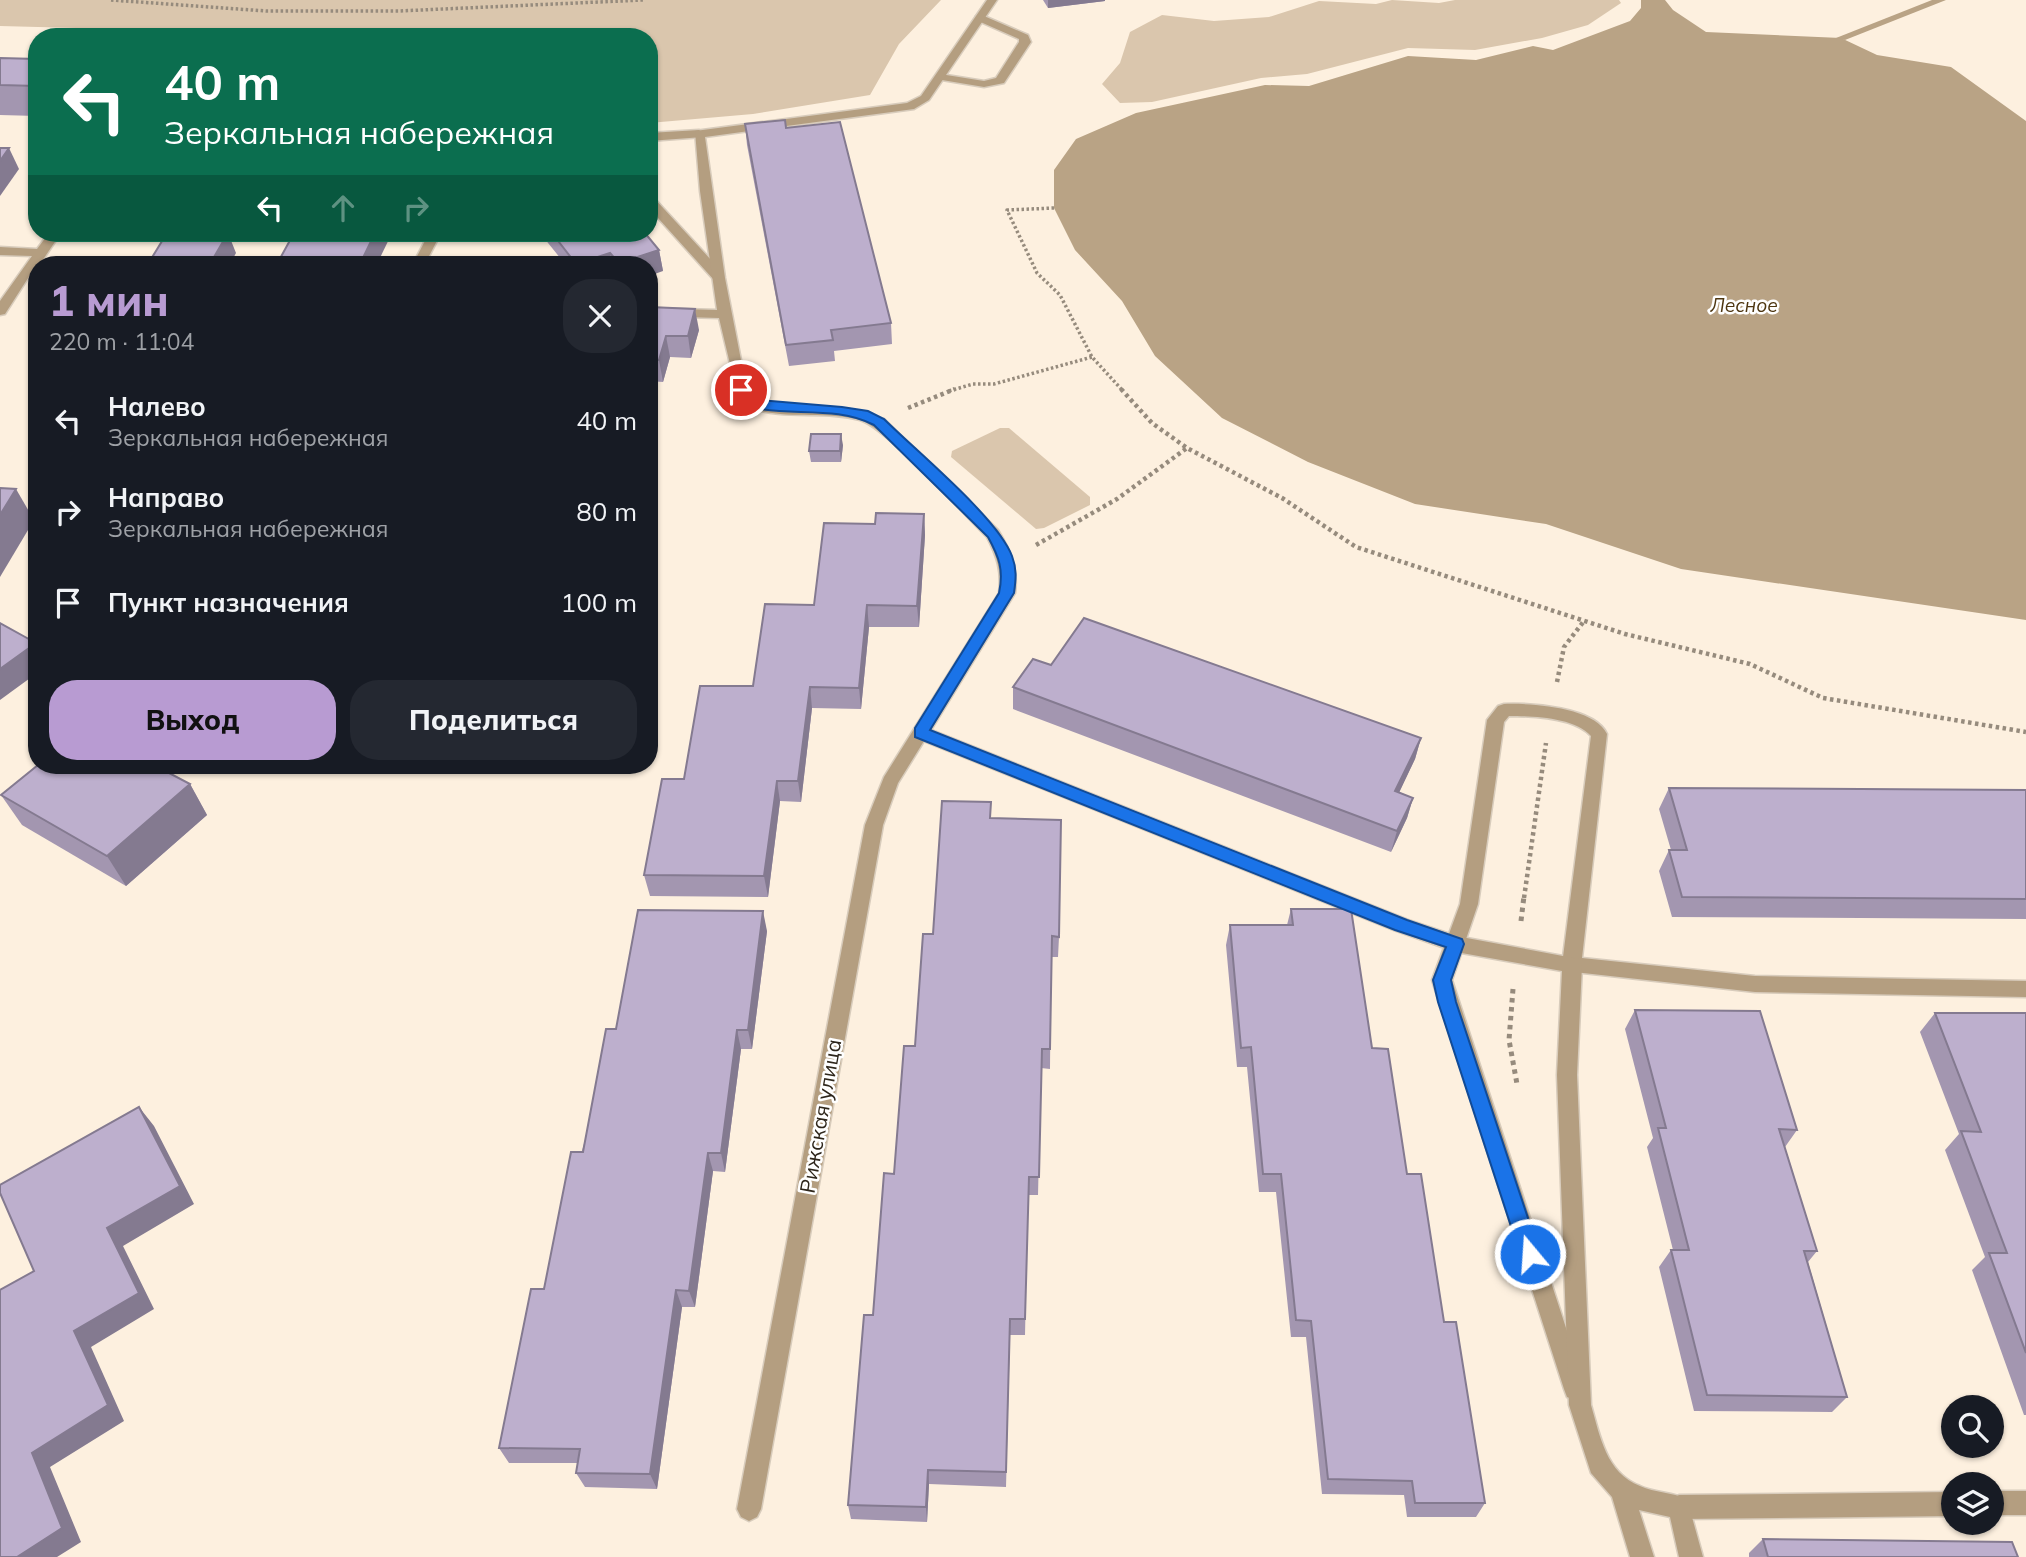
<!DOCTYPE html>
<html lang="ru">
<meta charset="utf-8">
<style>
:root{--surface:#171b24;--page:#242831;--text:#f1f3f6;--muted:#9ea1a6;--accent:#b89bd2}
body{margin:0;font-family:Mulish,sans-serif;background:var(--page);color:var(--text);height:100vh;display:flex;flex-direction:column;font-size:26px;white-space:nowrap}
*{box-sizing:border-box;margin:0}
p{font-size:23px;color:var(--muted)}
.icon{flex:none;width:38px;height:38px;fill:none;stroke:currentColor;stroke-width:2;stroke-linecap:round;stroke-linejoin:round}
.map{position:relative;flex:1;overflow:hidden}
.panel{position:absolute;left:28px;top:256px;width:630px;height:518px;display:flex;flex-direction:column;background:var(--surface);border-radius:28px;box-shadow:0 2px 5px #0004}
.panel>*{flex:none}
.banner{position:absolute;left:28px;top:28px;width:630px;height:214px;border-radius:28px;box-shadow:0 2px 5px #0004;background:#0b6e4f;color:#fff;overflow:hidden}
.fabs{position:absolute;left:1941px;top:1395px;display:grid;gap:14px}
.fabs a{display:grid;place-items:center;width:63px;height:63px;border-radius:50%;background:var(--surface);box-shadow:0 2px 5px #0004;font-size:35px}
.pin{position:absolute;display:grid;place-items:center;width:60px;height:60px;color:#fff;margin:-30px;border:4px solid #fff;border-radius:50%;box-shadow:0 2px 7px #0007}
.me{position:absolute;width:77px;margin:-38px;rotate:342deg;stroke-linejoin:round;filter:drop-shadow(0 0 5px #0008)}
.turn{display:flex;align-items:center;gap:24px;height:147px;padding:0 21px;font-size:32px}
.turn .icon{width:91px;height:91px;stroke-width:2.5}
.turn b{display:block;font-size:49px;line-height:60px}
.lanes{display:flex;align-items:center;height:66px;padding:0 21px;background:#0003;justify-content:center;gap:35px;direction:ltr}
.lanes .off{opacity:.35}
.round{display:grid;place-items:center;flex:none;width:74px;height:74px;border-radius:28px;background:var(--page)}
.overview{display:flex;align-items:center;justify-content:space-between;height:119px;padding:0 21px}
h1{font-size:42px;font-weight:800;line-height:52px;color:var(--accent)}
.action{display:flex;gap:14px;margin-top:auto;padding:14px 21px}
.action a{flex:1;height:80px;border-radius:28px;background:var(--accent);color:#111;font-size:28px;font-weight:800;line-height:80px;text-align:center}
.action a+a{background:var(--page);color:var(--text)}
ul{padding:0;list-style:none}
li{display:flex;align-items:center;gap:21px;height:91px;padding:0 21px}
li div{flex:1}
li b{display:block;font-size:26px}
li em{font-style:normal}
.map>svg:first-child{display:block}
</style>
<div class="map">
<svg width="2026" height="1557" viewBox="0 0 2026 1557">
<rect width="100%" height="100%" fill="#fdf0df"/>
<g fill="#dac6ad">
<polygon points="0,0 941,0 899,44 870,95 753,114 649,123 649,37 148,37 152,30 0,26"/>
<polygon points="1392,0 1439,3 1455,0 1619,0 1621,3 1588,25 1542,38 1475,50 1408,48 1307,74 1261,78 1152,102 1120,103 1102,84 1120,63 1130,32 1162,15 1214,21 1269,17 1319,1 1376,4"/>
<polygon points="1000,428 1009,428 1090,497 1090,505 1044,528 1036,529 951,457 952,451"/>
</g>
<polygon fill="#b9a385" points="1641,0 1665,0 1673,10 1706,32 1841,38 1877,55 1951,67 2026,121 2026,620 1681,569 1546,524 1415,504 1308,462 1222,418 1155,356 1122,301 1075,250 1054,208 1054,170 1076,139 1136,113 1265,85 1309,86 1408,56 1476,60 1533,46 1553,50 1630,21 1641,8"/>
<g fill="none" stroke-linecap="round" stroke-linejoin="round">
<polygon fill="#b9a385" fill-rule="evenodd" points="1932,0 1946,0 1845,40 1836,38"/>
<defs>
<g id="service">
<polygon points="976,16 984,16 1028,35 1031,42 1004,83 984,87 936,79 936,75 940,74 984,81 996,78 1019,42 1019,39 976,20"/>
<polygon points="699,130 705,134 703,137 649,141 649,133"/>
<polygon points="649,196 653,197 724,274 724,280 714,280 649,208"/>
<path d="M1504 704C1531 703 1595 707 1607 734L1582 958 1755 976 2026 981V997L1755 992 1565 971 1562 965 1591 736C1574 717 1532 716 1509 716L1504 722 1478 904 1452 980 1586 1389 1583 1397 1575 1400 1567 1397 1564 1389 1432 980 1460 904 1487 720 1498 706Z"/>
<rect x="1992" y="1491" width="34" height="24"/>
<polygon points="1953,1492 1953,1516 1679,1519 1671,1515 1667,1507 1671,1499 1679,1495"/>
</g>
<g id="minor">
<path d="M987 0H997L929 100 914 109 705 137 725 278 741 360 751 389 758 401 766 404 847 409 884 419 998 530C1011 551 1018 569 1015 593L931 730 1408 920 1456 936 1579 959 1582 965 1577 1075 1591 1405C1600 1436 1606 1473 1640 1486 1655 1493 1672 1492 1687 1499L1703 1557H1679L1670 1517 1639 1510 1654 1557H1630L1612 1497 1591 1473 1569 1405 1557 1075 1562 971 1456 952 1394 930 924 741 898 783 883 825 761 1509 757 1517 749 1521 741 1517 737 1509 865 825 884 777 999 593C1002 572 997 556 987 537 964 514 885 427 860 420 823 410 784 421 748 407L736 389 719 318 649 316V308L717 310 700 191 695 131 907 103 921 96Z"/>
<polygon points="49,233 61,233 40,264 37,264 5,314 0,315 0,301 32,256 0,255 0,247 37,249"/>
<polygon points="429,233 441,233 425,264 413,264"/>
</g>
</defs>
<use href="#service" stroke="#d8ccbc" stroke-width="3"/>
<use href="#minor" stroke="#d8ccbc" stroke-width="3"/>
<g stroke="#968b7d" stroke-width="3.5" stroke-dasharray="2.5 2.5" stroke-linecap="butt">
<polyline points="111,0 266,11 399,11 643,0"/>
<polyline points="1054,208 1007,210 1037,273 1060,295 1092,357 1123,391"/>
<polyline points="949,391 973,384 994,384 1092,357"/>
</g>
<g stroke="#968b7d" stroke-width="4.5" stroke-dasharray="3.5 3.5" stroke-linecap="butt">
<polyline points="1121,389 1152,423 1187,448 1282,498 1356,547 1625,634 1750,664 1823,698 2026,732"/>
<polyline points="908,408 955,389"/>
<polyline points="1036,545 1117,499 1187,448"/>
<polyline points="1557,682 1564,647 1584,621"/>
<polyline points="1524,898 1546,743"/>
</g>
<g stroke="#968b7d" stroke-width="5" stroke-dasharray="4.5 4.5" stroke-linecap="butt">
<polyline points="1521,921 1524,896"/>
<polyline points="1513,989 1509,1040 1517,1084"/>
</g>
<use href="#service" fill="#b49e80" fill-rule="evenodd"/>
<use href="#minor" fill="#b49e80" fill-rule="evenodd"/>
</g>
<g fill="#a396b0">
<polygon points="1043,0 1105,0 1105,1 1048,8"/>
<polygon points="0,58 37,59 37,116 0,115"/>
<polygon points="745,124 786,128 891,323 892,344 834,351 835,361 789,366 747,145"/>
<polygon points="540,233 645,233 659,250 663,271 649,264 565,264"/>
<polygon points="649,307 699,330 691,358 670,357 663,382 649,381"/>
<polygon points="843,445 841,462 811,462 809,451"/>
<polygon points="924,514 925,535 919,627 869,627 861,709 812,708 801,802 780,801 768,897 650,896 644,875 684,779 875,524"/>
<polygon points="1051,665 1421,738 1415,759 1399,792 1413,798 1407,818 1391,852 1013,709 1013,687"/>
<polygon points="190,784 207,815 126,886 22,825 1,795"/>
<polygon points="1669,788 2026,790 2026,919 1672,917 1659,871 1669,850 1671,850 1659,809"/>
<polygon points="991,818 1059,937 1058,957 1051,957 1050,1069 1041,1068 1038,1195 1028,1195 1025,1335 1010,1335 1006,1487 929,1484 927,1522 851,1519 848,1505 873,1315 933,934"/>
<polygon points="1291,909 1372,1048 1407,1174 1444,1322 1485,1503 1476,1517 1407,1517 1404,1495 1322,1494 1306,1337 1291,1337 1276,1192 1259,1192 1247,1067 1237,1067 1226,945 1230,925 1287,925"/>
<polygon points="767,931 752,1049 741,1049 725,1172 713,1171 695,1307 682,1307 657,1489 585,1487 576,1473 578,1463 509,1463 499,1448 616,1029"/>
<polygon points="1635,1010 1797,1130 1785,1147 1817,1251 1808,1262 1847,1397 1832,1412 1694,1411 1659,1267 1671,1250 1673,1250 1647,1147 1653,1138 1625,1029"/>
<polygon points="1935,1013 2026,1013 2026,1415 2024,1415 1972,1270 1985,1257 1945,1150 1959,1134 1920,1032"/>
<polygon points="1763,1539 2018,1557 1749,1557 1749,1553"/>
</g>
<g fill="#847a90">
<polygon points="1048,0 1105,0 1105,1 1048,8"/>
<polygon points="9,148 19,169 0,196 0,161"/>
<polygon points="228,233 236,253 230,264 210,264"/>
<polygon points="375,233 392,233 377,264 360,264"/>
<polygon points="659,250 663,271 649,276 649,264 619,264 619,263"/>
<polygon points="610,253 612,264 576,264"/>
<polygon points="695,309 699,330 691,358 688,336"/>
<polygon points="666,336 670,357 663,382 659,360"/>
<polygon points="841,434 843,445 841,462 840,451"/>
<polygon points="16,489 34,520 0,577 0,515"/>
<polygon points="924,514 925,535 919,627 917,606"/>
<polygon points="867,605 869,627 861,709 859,688"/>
<polygon points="36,643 37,673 0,700 0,669"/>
<polygon points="810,687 812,708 801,802 798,781"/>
<polygon points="1421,738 1415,759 1390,812 1395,791"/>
<polygon points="777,781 780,801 768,897 764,876"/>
<polygon points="190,784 207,815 126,886 107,856"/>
<polygon points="1413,798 1407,818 1391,852 1397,831"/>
<polygon points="763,911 767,931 752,1049 748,1030"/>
<polygon points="737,1030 741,1049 725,1172 721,1153"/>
<polygon points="139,1107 154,1126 194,1204 123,1246 154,1309 91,1347 124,1421 50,1467 81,1542 57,1557 17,1557 32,1453 74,1331 107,1228"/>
<polygon points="708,1153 713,1171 695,1307 689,1291"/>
<polygon points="676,1290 682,1307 657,1489 650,1474"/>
<polygon points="928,1470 929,1484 927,1522 926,1507"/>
</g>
<g fill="#bdafcd" stroke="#847a90" stroke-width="2">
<polygon points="0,58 37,59 37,86 0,85"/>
<polygon points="785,120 786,128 840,122 891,323 831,330 833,340 786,345 745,124"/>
<polygon points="0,148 9,148 0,161"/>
<polygon points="167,233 228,233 210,264 148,264"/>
<polygon points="294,233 375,233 360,264 277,264"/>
<polygon points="552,233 645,233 659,250 619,263 610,253 576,264"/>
<polygon points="649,307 695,309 688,336 666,336 659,360 649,360"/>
<polygon points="811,434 841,434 840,451 809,451"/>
<polygon points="0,488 16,489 0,515"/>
<polygon points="876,513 924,514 917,606 867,605 859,688 810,687 798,781 777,781 764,876 644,875 662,779 684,779 700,686 753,686 765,604 814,605 824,523 875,524"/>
<polygon points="1084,618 1421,738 1395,791 1413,798 1397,831 1013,687 1033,659 1051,665"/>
<polygon points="0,623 36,643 0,669"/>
<polygon points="38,765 154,765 190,784 107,856 1,795"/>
<polygon points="1669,788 2026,790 2026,899 1682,897 1669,850 1687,850"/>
<polygon points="942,801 991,802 990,818 1061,820 1059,937 1052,936 1050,1049 1042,1049 1039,1177 1029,1177 1025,1319 1010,1319 1006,1472 928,1470 926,1507 848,1505 864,1315 873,1315 884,1173 894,1174 904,1046 915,1046 923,934 933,934"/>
<polygon points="1291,909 1351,909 1372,1048 1388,1049 1407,1174 1421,1174 1444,1322 1456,1322 1485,1503 1415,1503 1412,1481 1328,1479 1311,1321 1296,1320 1281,1174 1263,1174 1251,1047 1241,1048 1230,925 1293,925"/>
<polygon points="638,910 763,911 748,1030 737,1030 721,1153 708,1153 689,1291 676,1290 650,1474 576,1473 580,1449 499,1448 531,1289 544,1289 571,1152 583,1152 606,1029 616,1029"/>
<polygon points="1635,1010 1760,1011 1797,1130 1779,1129 1817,1251 1804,1251 1847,1397 1707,1395 1671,1250 1689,1250 1658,1128 1666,1128"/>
<polygon points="1935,1013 2026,1013 2026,1353 1989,1253 2007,1253 1961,1131 1981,1132"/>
<polygon points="139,1107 180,1186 107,1228 139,1293 74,1331 108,1405 32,1453 62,1528 17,1557 0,1557 0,1290 34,1271 0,1193 0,1185"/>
<polygon points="1763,1539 2012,1542 2018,1557 1768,1557"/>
</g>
<path fill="#1a73e8" stroke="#114b97" stroke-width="2" d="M741 386 758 400 842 407 868 411 884 419C916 451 997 517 1012 556 1017 569 1016 579 1014 593L930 730 1407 920 1462 939 1464 944 1451 980 1456 1002 1540 1254 1537 1260 1530 1263 1523 1260 1520 1254 1438 1002 1433 980 1446 947 1395 930 915 737V728L999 593C1004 570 999 557 988 537L874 425C836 405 790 417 749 407L735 390Z"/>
<g text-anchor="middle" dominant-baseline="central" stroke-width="5" stroke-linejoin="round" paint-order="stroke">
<g font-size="19" font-style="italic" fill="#4e3610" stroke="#fff">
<text x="1744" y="305">Лесное</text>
</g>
<g font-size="21" fill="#2e261b" stroke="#fff">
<text transform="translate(820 1116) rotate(-80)">Рижская улица</text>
</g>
</g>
</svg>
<div class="fabs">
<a><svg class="icon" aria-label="search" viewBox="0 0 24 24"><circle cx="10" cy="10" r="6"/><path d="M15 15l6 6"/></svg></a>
<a><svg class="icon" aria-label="layers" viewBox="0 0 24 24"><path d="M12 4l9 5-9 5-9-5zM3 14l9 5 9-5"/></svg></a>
</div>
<div class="pin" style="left:741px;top:390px;background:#d93025"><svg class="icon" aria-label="arrive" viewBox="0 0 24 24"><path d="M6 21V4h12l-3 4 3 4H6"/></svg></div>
<svg class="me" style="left:1530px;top:1254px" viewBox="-20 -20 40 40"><circle r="17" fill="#1a73e8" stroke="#fff" stroke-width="3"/><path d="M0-11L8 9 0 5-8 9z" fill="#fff"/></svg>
<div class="banner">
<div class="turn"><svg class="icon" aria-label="left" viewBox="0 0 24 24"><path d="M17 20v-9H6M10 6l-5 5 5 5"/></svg><div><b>40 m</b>Зеркальная набережная</div></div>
<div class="lanes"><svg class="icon" aria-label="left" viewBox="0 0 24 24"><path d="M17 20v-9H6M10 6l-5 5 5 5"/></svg><svg class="icon off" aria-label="ahead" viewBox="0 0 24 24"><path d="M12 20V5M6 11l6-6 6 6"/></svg><svg class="icon off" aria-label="right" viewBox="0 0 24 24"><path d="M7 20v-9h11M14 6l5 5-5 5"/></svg></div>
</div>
<section class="panel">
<div class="overview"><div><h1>1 мин</h1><p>220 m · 11:04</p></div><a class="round"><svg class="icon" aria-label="close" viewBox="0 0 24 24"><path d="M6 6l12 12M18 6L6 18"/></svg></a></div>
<ul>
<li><svg class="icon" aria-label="left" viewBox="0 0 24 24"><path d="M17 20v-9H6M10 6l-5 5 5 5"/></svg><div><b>Налево</b><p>Зеркальная набережная</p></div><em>40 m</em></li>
<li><svg class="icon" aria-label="right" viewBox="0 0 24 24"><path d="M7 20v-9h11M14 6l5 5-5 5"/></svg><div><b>Направо</b><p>Зеркальная набережная</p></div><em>80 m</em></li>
<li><svg class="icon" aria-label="arrive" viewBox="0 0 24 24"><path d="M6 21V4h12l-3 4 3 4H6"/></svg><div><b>Пункт назначения</b></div><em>100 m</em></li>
</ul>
<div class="action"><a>Выход</a><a>Поделиться</a></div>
</section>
</div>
